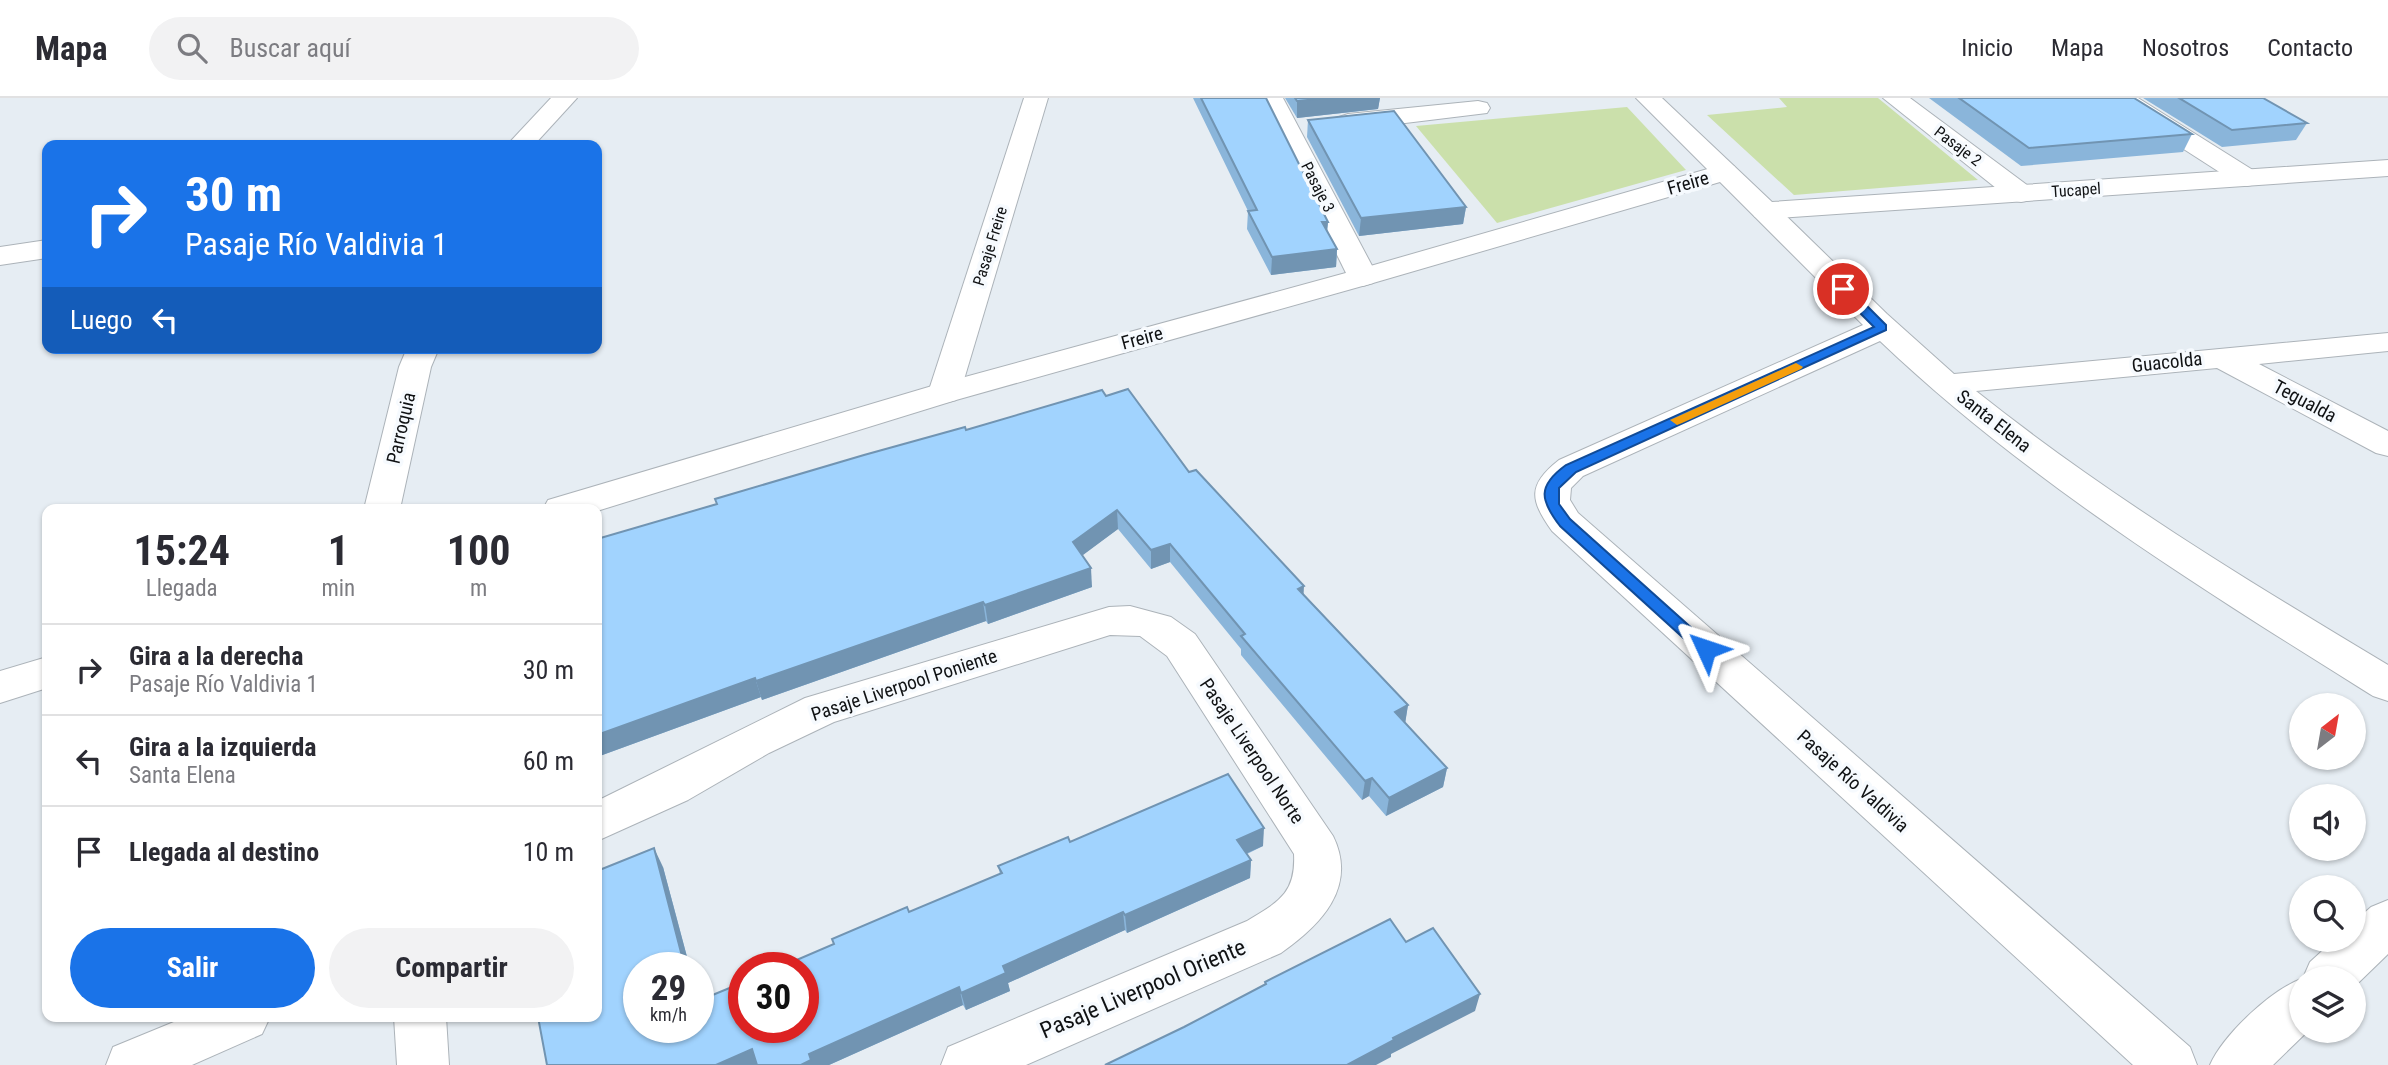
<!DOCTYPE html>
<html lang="es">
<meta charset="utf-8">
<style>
:root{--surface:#fff;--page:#f2f2f3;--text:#2b2b33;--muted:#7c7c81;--line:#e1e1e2;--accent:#1a73e8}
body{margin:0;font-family:"Roboto Condensed",sans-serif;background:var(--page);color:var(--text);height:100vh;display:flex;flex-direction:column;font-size:26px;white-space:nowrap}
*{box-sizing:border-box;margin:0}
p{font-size:23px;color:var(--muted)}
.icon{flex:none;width:38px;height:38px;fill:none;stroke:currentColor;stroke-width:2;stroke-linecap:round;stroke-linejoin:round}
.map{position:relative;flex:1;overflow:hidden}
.drawer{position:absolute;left:42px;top:406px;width:560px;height:518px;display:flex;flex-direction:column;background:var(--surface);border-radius:14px;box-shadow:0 2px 5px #0004}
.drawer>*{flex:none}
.banner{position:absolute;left:42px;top:42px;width:560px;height:214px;border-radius:14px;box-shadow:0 2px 5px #0004;background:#1a73e8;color:#fff;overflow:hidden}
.needle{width:46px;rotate:31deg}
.controls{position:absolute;left:2289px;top:595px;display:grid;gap:14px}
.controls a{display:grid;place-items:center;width:77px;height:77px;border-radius:50%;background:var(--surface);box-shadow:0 2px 5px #0004;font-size:35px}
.speed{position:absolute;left:623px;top:854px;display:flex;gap:14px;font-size:35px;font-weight:700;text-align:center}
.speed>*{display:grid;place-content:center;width:91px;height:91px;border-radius:50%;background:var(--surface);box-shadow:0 2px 5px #0004;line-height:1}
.speed small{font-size:18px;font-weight:400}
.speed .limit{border:10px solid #d22;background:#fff;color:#111}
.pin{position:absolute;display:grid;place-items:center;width:60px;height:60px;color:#fff;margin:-30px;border:4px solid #fff;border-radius:50%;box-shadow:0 2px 7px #0007}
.me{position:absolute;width:77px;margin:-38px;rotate:312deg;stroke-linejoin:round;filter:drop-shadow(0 0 5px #0008)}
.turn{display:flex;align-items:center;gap:24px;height:147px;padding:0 28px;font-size:32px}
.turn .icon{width:91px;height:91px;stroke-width:2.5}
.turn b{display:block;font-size:49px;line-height:60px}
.then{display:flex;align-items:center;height:66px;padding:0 28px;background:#0003;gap:14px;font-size:26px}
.eta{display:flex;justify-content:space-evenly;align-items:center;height:119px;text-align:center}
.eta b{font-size:42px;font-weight:700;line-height:49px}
.primary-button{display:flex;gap:14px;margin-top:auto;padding:14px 28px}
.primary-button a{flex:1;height:80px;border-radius:42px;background:var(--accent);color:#fff;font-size:28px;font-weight:700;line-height:80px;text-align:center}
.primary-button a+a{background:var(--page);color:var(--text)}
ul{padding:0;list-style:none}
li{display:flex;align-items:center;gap:21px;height:91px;padding:0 28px;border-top:2px solid var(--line)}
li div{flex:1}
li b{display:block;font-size:26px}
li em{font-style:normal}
header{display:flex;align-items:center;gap:42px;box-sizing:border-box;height:98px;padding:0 35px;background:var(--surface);border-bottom:2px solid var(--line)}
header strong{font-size:33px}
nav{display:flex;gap:38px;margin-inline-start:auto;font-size:24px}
.search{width:490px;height:63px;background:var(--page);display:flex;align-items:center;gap:18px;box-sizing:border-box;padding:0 24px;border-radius:38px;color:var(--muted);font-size:26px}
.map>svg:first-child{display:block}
</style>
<header>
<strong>Mapa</strong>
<div class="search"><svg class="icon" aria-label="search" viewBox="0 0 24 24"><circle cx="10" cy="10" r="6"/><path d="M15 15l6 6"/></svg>Buscar aquí</div>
<nav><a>Inicio</a><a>Mapa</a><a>Nosotros</a><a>Contacto</a></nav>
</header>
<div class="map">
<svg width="2388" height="967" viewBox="0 0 2388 967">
<rect width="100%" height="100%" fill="#e6edf3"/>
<g fill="#cbe0ab">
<polygon points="1779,0 1878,0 1978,82 1794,97 1707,17 1787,9"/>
<polygon points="1627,9 1686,72 1497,125 1416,28"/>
</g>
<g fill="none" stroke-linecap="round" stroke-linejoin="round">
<defs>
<g id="minor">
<polygon points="1024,0 1048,0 960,295 956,302 944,305 932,302 928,295"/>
<polygon points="1259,0 1283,0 1378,179 1373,185 1363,188 1353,185 1348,179"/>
<polygon points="1636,0 1662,0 1734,68 1738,74 1734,80 1725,82 1716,80"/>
<polygon points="1883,0 1910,0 2031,90 2035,96 2031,102 2021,104 2011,102"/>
<polygon points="2109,0 2138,0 2256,74 2260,80 2256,86 2247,88 2238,86 2112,5"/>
<polygon points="1478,3 1487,5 1490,10 1487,15 1348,32 1339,29 1335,24 1339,19 1348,16"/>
<path d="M1765 105 1775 107 1887 216 1954 276 2388 235V253L2259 266 2388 333V358L2376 355 2217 270 1976 293C2105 396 2246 482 2388 567V603L2373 598C2202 491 2027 383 1880 243L1583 378 1571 390 1570 402 1578 415 2190 949 2197 967H2133L1552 433C1530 402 1527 387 1559 362L1863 227 1755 119 1751 113 1755 107Z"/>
<polygon points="47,142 47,160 0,167 0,149"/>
<path d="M1130 508 1171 519 1195 536 1333 738C1358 789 1321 827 1281 855L1026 967H941L948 949 1247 823C1278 804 1296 796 1294 756L1167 558 1140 538 1110 537 834 624 769 655 688 702 597 743V703L805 600 1109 509Z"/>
<polygon points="2388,802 2388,856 2354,889 2354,880 2303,880 2310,864 2334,842 2354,842 2354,824 2371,809"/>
<path d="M2301 881V933H2308L2273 967H2210C2223 937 2270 893 2301 881Z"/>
<polygon points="186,919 270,919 262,936 192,967 106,967 113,949"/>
</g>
<g id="tertiary">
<polygon points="551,0 577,0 534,47 507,47"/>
<polygon points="2388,62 2388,78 1765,121 1755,119 1720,84 1373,185 956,302 597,413 543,411 548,402 932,288 1353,173 1725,66 1734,68 1772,104"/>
<polygon points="407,250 439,250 431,269 400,411 364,411 399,269"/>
<polygon points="47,559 47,590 0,605 0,573"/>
<polygon points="394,919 446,919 449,967 397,967"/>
</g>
</defs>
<use href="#minor" stroke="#acb3b9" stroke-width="2"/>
<use href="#tertiary" stroke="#acb3b9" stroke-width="2"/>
<use href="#minor" fill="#fff" fill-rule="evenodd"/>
<use href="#tertiary" fill="#fff" fill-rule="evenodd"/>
</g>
<g fill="#8ab5da">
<polygon points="1193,0 1266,0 1328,124 1327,134 1337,151 1336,169 1271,177 1247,131 1248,113"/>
<polygon points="1285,0 1380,0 1378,11 1297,20"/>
<polygon points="1929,0 2134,0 2192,36 2183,54 2021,68"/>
<polygon points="2143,0 2263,0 2307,25 2296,42 2222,49"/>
<polygon points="1308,22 1466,109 1463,126 1359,138 1307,39"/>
<polygon points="1106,298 1189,374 1408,607 1405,625 1447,670 1443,689 1386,718 1369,698 1362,702 1241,557 1241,551 1170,464 1151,471 1118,431 1082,457 1092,489 988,526 986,523 762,602 761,599 597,659 597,441 966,332"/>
<polygon points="1070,744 1263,748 1247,756 1251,762 1250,780 1127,835 1125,832 1008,885 1010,893 966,912 963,907 829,967 547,967 663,769 690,870 639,870 698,899 699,903 1000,776 998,768"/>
</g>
<g fill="#7194b2">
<polygon points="1329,0 1380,0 1378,11 1297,20 1297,3"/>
<polygon points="1466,109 1463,126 1359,138 1361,120"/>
<polygon points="1322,124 1328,124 1326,142"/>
<polygon points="1337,151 1336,169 1271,177 1272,159"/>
<polygon points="1117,412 1118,431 1075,463 1073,444"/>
<polygon points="1170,446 1170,464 1151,471 1151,452"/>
<polygon points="1091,470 1092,489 988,526 985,507"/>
<polygon points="1304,488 1303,507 1298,491"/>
<polygon points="983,504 986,523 762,602 756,583"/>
<polygon points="755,580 761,599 597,659 597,637"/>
<polygon points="1408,607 1405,626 1395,614"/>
<polygon points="1447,670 1443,689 1386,718 1389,700"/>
<polygon points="1372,680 1369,698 1362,702 1365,683"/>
<polygon points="1264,730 1263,748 1236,760 1237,742"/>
<polygon points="654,750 663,769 690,870 685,870"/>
<polygon points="1251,762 1250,780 1127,835 1125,817"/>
<polygon points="1123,814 1125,832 1008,885 1010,893 966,912 961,895 1003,868"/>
<polygon points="959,889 963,907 829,967 801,967 809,956"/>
<polygon points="1480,896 1475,913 1391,956 1391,959 1376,967 1347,967 1393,940"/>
<polygon points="752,951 761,967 716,967"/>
</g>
<g fill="#a1d3fe" stroke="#7194b2" stroke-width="2">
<polygon points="1201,0 1266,0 1328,124 1322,124 1337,151 1272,159 1248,113 1257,112"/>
<polygon points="1295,0 1329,0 1297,3"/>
<polygon points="1959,0 2134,0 2192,36 2029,50"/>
<polygon points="2179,0 2263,0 2307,25 2232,32"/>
<polygon points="1394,13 1466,109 1361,120 1308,22"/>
<polygon points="1128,291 1189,374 1196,372 1304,488 1298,491 1408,607 1395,614 1447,670 1389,700 1372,680 1365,683 1241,538 1245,536 1170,446 1151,452 1117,412 1073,444 1091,470 985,507 983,504 756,583 755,580 597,637 597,441 717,406 715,401 864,357 965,329 966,332 1102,292 1106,298"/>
<polygon points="1228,676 1264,730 1237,742 1251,762 1125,817 1123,814 1003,868 1006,875 961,895 959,889 809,956 811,962 801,967 757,967 752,951 716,967 547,967 538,919 597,919 597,773 654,750 685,870 639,870 639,929 698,929 698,903 744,884 744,929 803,929 803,870 778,870 834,846 832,841 907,809 909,814 1002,775 998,768 1068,739 1070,744"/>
<polygon points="1390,821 1406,844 1433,830 1480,896 1393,940 1394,942 1347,967 1105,967 1184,929 1266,886 1265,884"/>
</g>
<path fill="#1a73e8" stroke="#114b97" stroke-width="2" d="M1843 187 1847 188 1886 227V232L1576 374 1559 390V406L1570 421 1715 551 1706 557 1700 555 1560 428C1540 402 1537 388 1566 367L1874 229 1838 193 1837 191Z"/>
<polygon fill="#f59e0b" points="1796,265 1803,269 1801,271 1682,325 1677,327 1670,322"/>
<g text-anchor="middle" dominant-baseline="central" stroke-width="7" stroke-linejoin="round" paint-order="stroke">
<g font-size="16" fill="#101214" stroke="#f6fafe">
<text transform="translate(1958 48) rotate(37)">Pasaje 2</text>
<text transform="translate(1318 89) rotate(63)">Pasaje 3</text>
<text transform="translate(2076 92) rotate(-4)">Tucapel</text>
<text transform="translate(990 148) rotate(-73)">Pasaje Freire</text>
</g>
<g font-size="19" fill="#101214" stroke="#f6fafe">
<text transform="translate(1688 85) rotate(-16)">Freire</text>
<text transform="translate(1142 240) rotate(-15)">Freire</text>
<text transform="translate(2167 264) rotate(-6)">Guacolda</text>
<text transform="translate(2305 303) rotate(28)">Tegualda</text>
<text transform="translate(1994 323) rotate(38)">Santa Elena</text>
<text transform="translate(401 330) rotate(-77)">Parroquia</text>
<text transform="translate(904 587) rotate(-18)">Pasaje Liverpool Poniente</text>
<text transform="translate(1252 653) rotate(56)">Pasaje Liverpool Norte</text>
<text transform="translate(1853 683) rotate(42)">Pasaje Río Valdivia</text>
</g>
<g font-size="23" fill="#101214" stroke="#f6fafe">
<text transform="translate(1143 891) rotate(-23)">Pasaje Liverpool Oriente</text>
</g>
</g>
</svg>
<div class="controls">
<a><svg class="needle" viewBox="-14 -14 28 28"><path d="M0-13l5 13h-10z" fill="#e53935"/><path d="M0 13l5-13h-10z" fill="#7c7c81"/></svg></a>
<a><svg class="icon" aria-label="sound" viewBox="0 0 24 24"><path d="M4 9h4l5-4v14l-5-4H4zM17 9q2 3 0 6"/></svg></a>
<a><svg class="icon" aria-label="search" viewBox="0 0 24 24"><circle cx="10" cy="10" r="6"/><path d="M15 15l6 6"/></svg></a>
<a><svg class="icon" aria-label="layers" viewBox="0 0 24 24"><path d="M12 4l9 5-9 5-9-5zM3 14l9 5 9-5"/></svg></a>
</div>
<div class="speed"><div>29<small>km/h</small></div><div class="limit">30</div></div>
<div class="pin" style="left:1843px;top:191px;background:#d93025"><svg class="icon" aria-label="arrive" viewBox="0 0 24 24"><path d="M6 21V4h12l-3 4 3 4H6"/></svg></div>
<svg class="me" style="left:1706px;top:551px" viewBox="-20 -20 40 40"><path d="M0-17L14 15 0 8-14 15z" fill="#1a73e8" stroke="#fff" stroke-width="4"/></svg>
<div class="banner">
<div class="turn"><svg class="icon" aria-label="right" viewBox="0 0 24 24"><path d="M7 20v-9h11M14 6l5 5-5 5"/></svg><div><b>30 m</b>Pasaje Río Valdivia 1</div></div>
<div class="then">Luego<svg class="icon" aria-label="left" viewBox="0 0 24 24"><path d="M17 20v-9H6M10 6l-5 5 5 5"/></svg></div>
</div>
<section class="drawer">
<div class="eta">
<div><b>15:24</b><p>Llegada</p></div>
<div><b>1</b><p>min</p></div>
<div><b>100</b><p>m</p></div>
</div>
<ul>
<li><svg class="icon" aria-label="right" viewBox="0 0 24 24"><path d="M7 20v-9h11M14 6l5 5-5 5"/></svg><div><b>Gira a la derecha</b><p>Pasaje Río Valdivia 1</p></div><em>30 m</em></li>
<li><svg class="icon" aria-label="left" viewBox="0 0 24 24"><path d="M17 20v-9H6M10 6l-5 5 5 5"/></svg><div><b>Gira a la izquierda</b><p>Santa Elena</p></div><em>60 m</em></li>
<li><svg class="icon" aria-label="arrive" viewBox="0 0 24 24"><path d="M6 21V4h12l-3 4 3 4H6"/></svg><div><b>Llegada al destino</b></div><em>10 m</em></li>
</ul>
<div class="primary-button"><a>Salir</a><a>Compartir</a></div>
</section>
</div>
